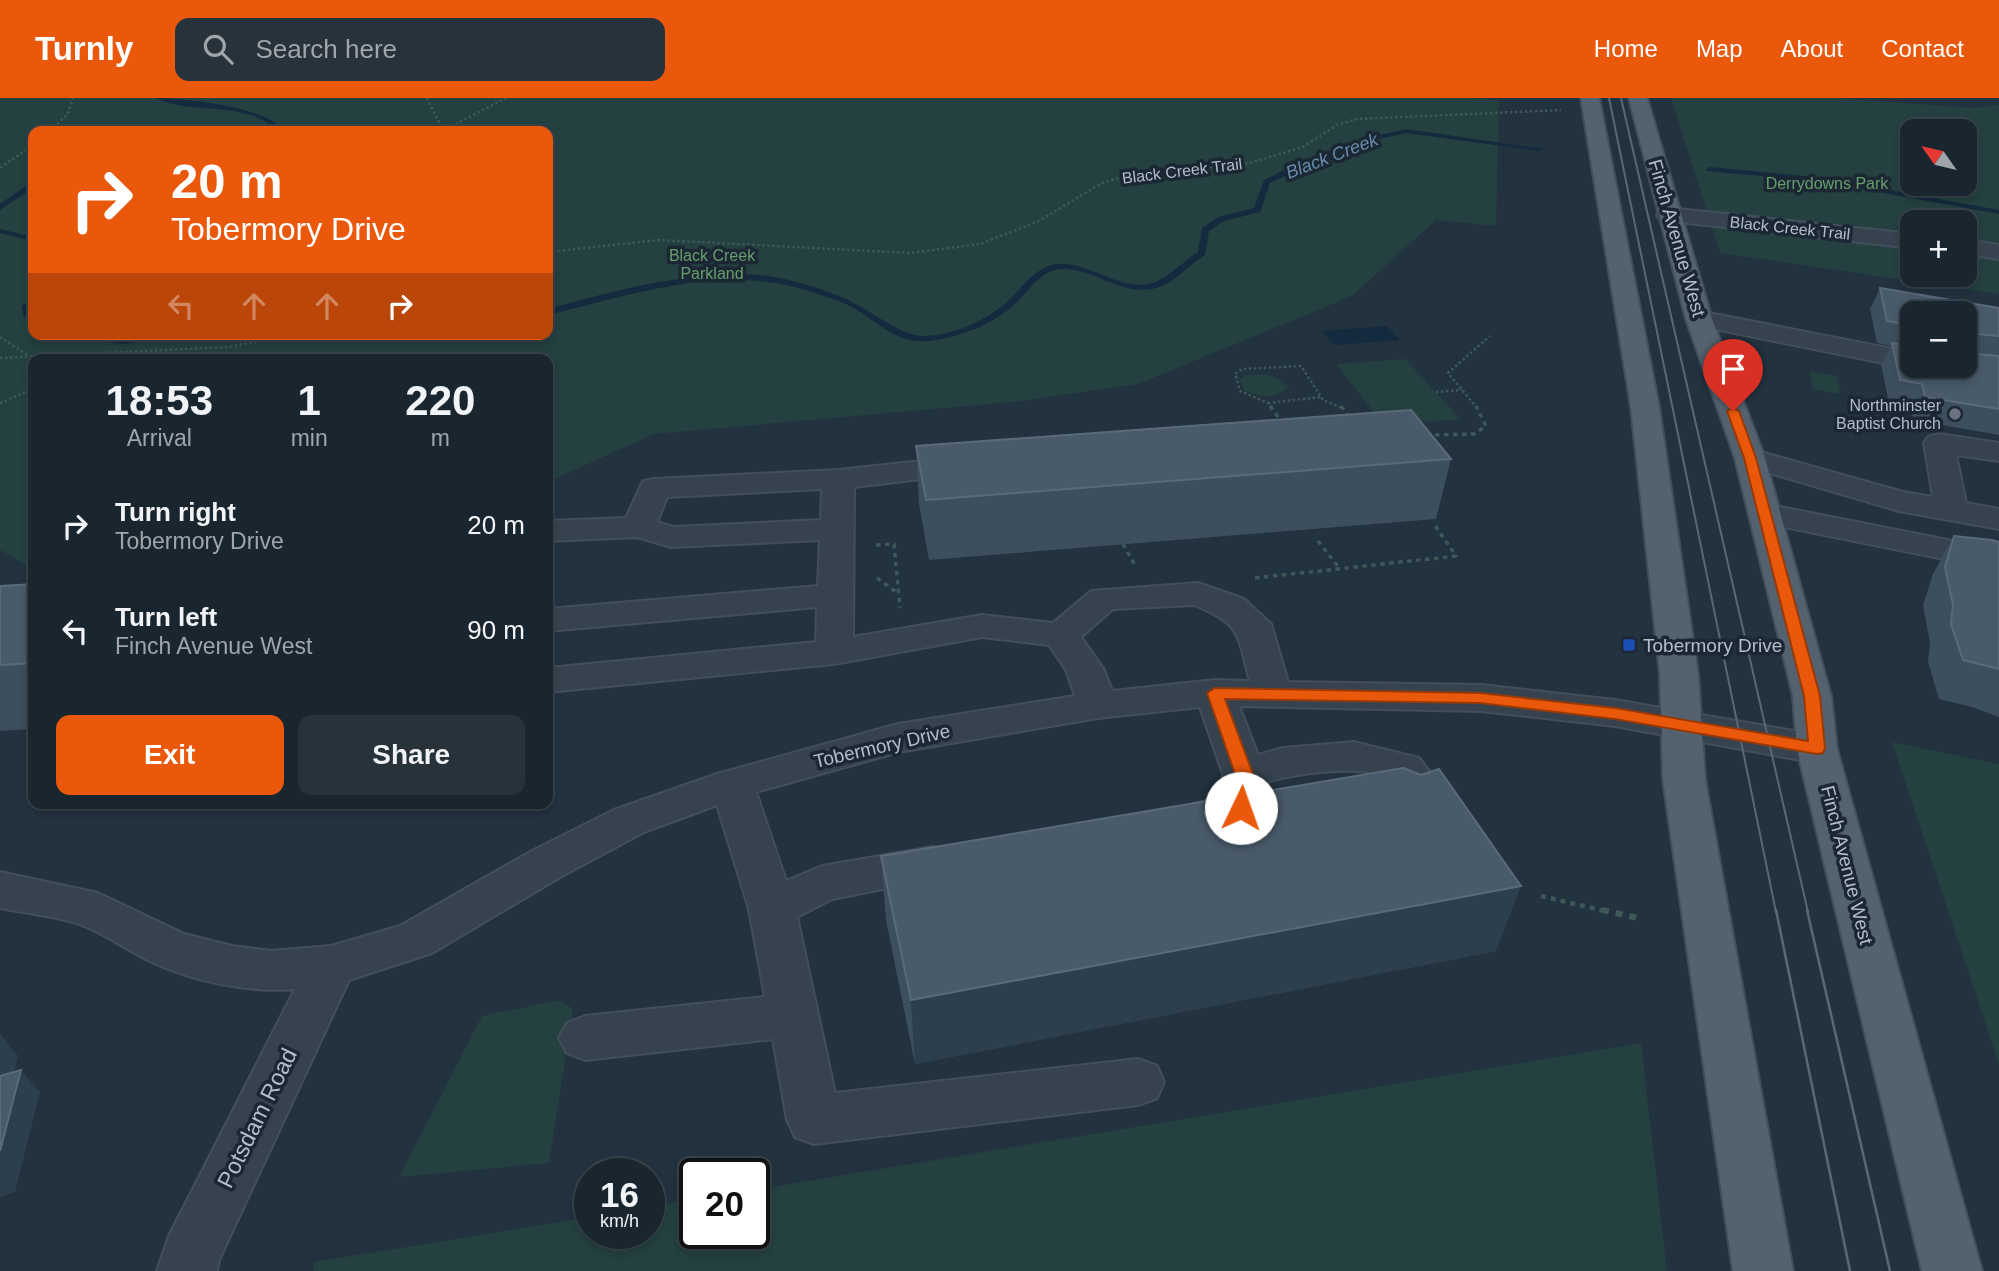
<!DOCTYPE html>
<meta charset="utf-8">
<style>
:root{--surface:#1a262f;--page:#27323b;--text:#f1f3f6;--muted:#9fa5aa;--line:#38434b;--accent:#ea580c}
body{margin:0;font-family:Helvetica,sans-serif;background:var(--page);color:var(--text);height:100vh;display:flex;flex-direction:column;font-size:26px;white-space:nowrap}
*{box-sizing:border-box;margin:0}
p{font-size:23px;color:var(--muted)}
.icon{flex:none;width:38px;height:38px;fill:none;stroke:currentColor;stroke-width:2;stroke-linecap:round;stroke-linejoin:round}
.map{position:relative;flex:1;overflow:hidden}
.drawer{position:absolute;left:28px;top:256px;width:525px;height:455px;display:flex;flex-direction:column;background:var(--surface);border-radius:14px;box-shadow:0 4px 10px #0003,0 0 0 2px var(--line)}
.drawer>*{flex:none}
.banner{position:absolute;left:28px;top:28px;width:525px;height:214px;border-radius:14px;box-shadow:0 4px 10px #0003,0 0 0 2px var(--line);background:#ea580c;color:#fff;overflow:hidden}
.needle{width:46px;rotate:304deg}
.fabs{position:absolute;left:1900px;top:21px;display:grid;gap:14px}
.fabs a{display:grid;place-items:center;width:77px;height:77px;border-radius:14px;background:var(--surface);box-shadow:0 4px 10px #0003,0 0 0 2px var(--line);font-size:35px}
.speed{position:absolute;left:574px;top:1060px;display:flex;gap:14px;font-size:35px;font-weight:700;text-align:center}
.speed>*{display:grid;place-content:center;width:91px;height:91px;border-radius:50%;background:var(--surface);box-shadow:0 4px 10px #0003,0 0 0 2px var(--line);line-height:1}
.speed small{font-size:18px;font-weight:400}
.speed .limit{border:4px solid #111;border-radius:10px;background:#fff;color:#111}
.pin{position:absolute;display:grid;place-items:center;width:60px;height:60px;color:#fff;margin:-72px -30px;border-radius:50% 50% 50% 0;rotate:-45deg;box-shadow:0 0 7px #0007}
.pin .icon{rotate:45deg}
.me{position:absolute;width:77px;margin:-38px;rotate:3deg;stroke-linejoin:round;filter:drop-shadow(0 0 5px #0008)}
.turn{display:flex;align-items:center;gap:24px;height:147px;padding:0 28px;font-size:32px}
.turn .icon{width:91px;height:91px;stroke-width:2.5}
.turn b{display:block;font-size:49px;line-height:60px}
.lanes{display:flex;align-items:center;height:66px;padding:0 28px;background:#0003;justify-content:center;gap:35px;direction:ltr}
.lanes .off{opacity:.35}
.eta{display:flex;justify-content:space-evenly;align-items:center;height:119px;text-align:center}
.eta b{font-size:42px;font-weight:700;line-height:49px}
.button{display:flex;gap:14px;margin-top:auto;padding:14px 28px}
.button a{flex:1;height:80px;border-radius:14px;background:var(--accent);color:#fff;font-size:28px;font-weight:700;line-height:80px;text-align:center}
.button a+a{background:var(--page);color:var(--text)}
ul{padding:0;list-style:none}
li{display:flex;align-items:center;gap:21px;height:105px;padding:0 28px}
li div{flex:1}
li b{display:block;font-size:26px}
li em{font-style:normal}
header{display:flex;align-items:center;gap:42px;box-sizing:border-box;height:98px;padding:0 35px;background:var(--accent);color:#fff}
header strong{font-size:33px}
nav{display:flex;gap:38px;margin-inline-start:auto;font-size:24px}
.search{width:490px;height:63px;background:var(--page);display:flex;align-items:center;gap:18px;box-sizing:border-box;padding:0 24px;border-radius:14px;color:var(--muted);font-size:26px}
.map>svg:first-child{display:block}
</style>
<header>
<strong>Turnly</strong>
<div class="search"><svg class="icon" aria-label="search" viewBox="0 0 24 24"><circle cx="10" cy="10" r="6"/><path d="M15 15l6 6"/></svg>Search here</div>
<nav><a>Home</a><a>Map</a><a>About</a><a>Contact</a></nav>
</header>
<div class="map">
<svg width="1999" height="1173" viewBox="0 0 1999 1173">
<rect width="100%" height="100%" fill="#22323f"/>
<g fill="#244040" fill-rule="evenodd">
<path d="M0 0H1474L1499 3 1496 128 1436 122 1352 198 1138 286 1012 304 654 336 548 384V261H33V468H27L0 452ZM33 33H548V236H33Z"/>
<path d="M1671 0H1835L1974 10 1999 7V196L1720 155ZM1913 33H1965V86H1913ZM1913 124H1965V177H1913Z"/>
<polygon points="1405,261 1461,321 1385,328 1336,266"/>
<polygon points="1810,273 1837,278 1841,296 1812,291"/>
<path d="M1264 276 1280 281 1289 289C1274 301 1263 300 1245 293L1239 282 1245 277Z"/>
<polygon points="1892,644 1999,666 1999,966"/>
<polygon points="560,902 573,911 549,1065 399,1079 482,918"/>
<polygon points="1641,945 1667,1173 313,1173 314,1164 590,1119 590,1136 649,1136 649,1109 695,1101 695,1136 754,1136 754,1092"/>
</g>
<polygon fill="#142a3e" points="1387,228 1400,242 1334,247 1322,233"/>
<g fill="none" stroke-linecap="round" stroke-linejoin="round">
<g fill="#142a3e" fill-rule="evenodd">
<path d="M156 0C184 0 260 9 279 28L273 33H266L272 28C240 3 190 17 156 0Z"/>
<path d="M1406 31 1543 51 1539 53 1406 35 1375 42 1344 58 1298 72 1270 85 1260 114 1224 123 1209 133 1205 157C1190 166 1178 181 1162 188 1122 204 1091 164 1055 172 1038 176 1027 195 1015 206 993 226 958 240 928 243 896 247 874 220 848 207 832 200 815 195 798 190 716 167 627 198 548 217V211C613 193 699 170 768 178 790 181 813 188 834 196 863 205 898 239 925 238 952 238 987 222 1007 204 1022 190 1035 169 1057 166 1090 163 1122 196 1155 184 1171 178 1183 163 1198 154L1202 130 1218 119 1254 110 1264 82 1292 68 1338 54 1371 39Z"/>
<polygon points="1710,69 1824,80 1999,112 1999,116 1824,84 1707,73 1706,71"/>
<polygon points="30,85 33,85 33,90 0,112 0,106"/>
<polygon points="0,131 33,139 33,143 0,135"/>
<polygon points="33,201 33,224 23,217 22,208"/>
<polygon points="64,236 93,236 124,240 154,236 182,236 177,239 124,246 69,239"/>
</g>
<defs>
<g id="minor">
<polygon points="1668,110 1913,136 1913,150 1660,122 1657,117 1660,112"/>
<polygon points="1965,142 1999,147 1999,161 1965,156"/>
<polygon points="1699,213 1913,255 1913,268 1923,268 1913,271 1690,226 1686,221 1690,216"/>
<polygon points="1939,336 1999,345 1999,363 1956,357 1966,405 1999,411 1999,431 1899,413 1739,366 1735,360 1739,354 1750,351 1903,394 1933,399 1924,345 1928,339"/>
<path d="M968 358 979 360 983 367 979 374 854 389 853 539 982 517 1053 525 1091 493 1198 485 1244 501 1271 526 1288 584 1481 587 1615 602 1817 637 1831 641 1837 651 1831 661 1817 665 1615 628 1481 613 1239 608 1258 657 1283 650 1354 644 1419 660 1444 693 1426 723 1411 727 1396 723 1390 712 1400 694C1398 691 1394 683 1390 681 1365 665 1292 676 1264 685L1262 710 1256 721 1203 735 1188 730 1181 719 1188 708 1221 699 1223 676 1200 609 1098 620 899 654 756 694 786 783 822 768 933 749 949 754 955 766 949 778 832 801 797 819 835 995 1138 961 1157 968 1164 984 1157 1000 1138 1007 814 1046 795 1039 787 1022 773 941 585 962 567 955 559 940 567 925 585 918 765 899 749 811 717 707 644 734 562 778 432 855 349 882 219 1162 217 1173H157L169 1138 295 891C250 895 196 884 154 865 132 855 111 840 89 830 62 818 28 816 0 810V774L98 795 184 836 232 848 271 853 331 848 400 828 530 754 614 712 717 676 898 626 1075 598 1066 572 1049 547 982 539 834 566 548 594V570L816 544 817 509 548 533V511L818 488 820 442 671 449 637 439 548 443V423L626 420 643 383 654 381 838 372ZM822 391 821 422 673 429 657 424 667 399ZM1194 507C1242 526 1237 536 1250 583L1215 582 1112 593 1104 572 1081 539 1113 511Z"/>
<polygon points="1765,406 1999,452 1999,472 1754,423 1749,416 1754,409"/>
</g>
<g id="major">
<polygon points="1581,0 1599,0 1659,309 1698,576 1705,681 1793,1173 1733,1173 1663,681 1660,576 1631,309"/>
<polygon points="1629,0 1647,0 1712,221 1765,360 1831,598 1837,651 1982,1173 1922,1173 1797,651 1793,598 1735,360 1686,221"/>
</g>
</defs>
<use href="#minor" stroke="#424f5b" stroke-width="4"/>
<use href="#major" stroke="#424f5b" stroke-width="4"/>
<g stroke="#3d5857" stroke-width="2.5" stroke-dasharray="2.5 2.5" stroke-linecap="butt">
<polyline points="427,0 443,33"/>
<polyline points="50,33 68,16 73,0"/>
<polyline points="442,33 506,0"/>
<polyline points="0,70 33,47"/>
<polyline points="548,154 659,142 910,155 980,146 1037,124 1102,85 1128,77 1250,65 1303,49 1337,27 1357,21 1561,12"/>
<polyline points="0,239 27,257"/>
<polyline points="0,260 228,249 297,236"/>
<polyline points="1436,294 1462,292"/>
<polyline points="0,305 33,291"/>
<polyline points="1268,305 1321,299"/>
<polyline points="1272,310 1268,305 1240,293 1235,276 1242,271 1301,268 1323,302 1342,310"/>
<polyline points="1477,310 1448,275 1490,238"/>
</g>
<g stroke="#3d5857" stroke-width="3.5" stroke-dasharray="4.5 4.5" stroke-linecap="butt">
<polyline points="1270,308 1283,326"/>
<polyline points="1341,308 1347,317 1345,319"/>
<polyline points="1426,337 1474,336 1486,328 1476,308"/>
<polyline points="1318,443 1340,471"/>
<polyline points="1123,446 1135,467"/>
<polyline points="876,447 894,446 900,510"/>
<polyline points="877,480 899,496"/>
<polyline points="1255,480 1456,458 1434,426"/>
</g>
<polyline stroke="#3d5857" stroke-width="4.5" stroke-dasharray="5 5" stroke-linecap="butt" points="1541,798 1609,814"/>
<polyline stroke="#3d5857" stroke-width="6" stroke-dasharray="7 7" stroke-linecap="butt" points="1602,812 1638,820"/>
<use href="#minor" fill="#36434f" fill-rule="evenodd"/>
<use href="#major" fill="#54626f" fill-rule="evenodd"/>
<g stroke="#586876" stroke-width="2">
<polyline points="1609,0 1776,814"/>
<polyline points="1621,0 1808,814"/>
</g>
<g stroke="#586876" stroke-width="2.5">
<polyline points="1776,812 1850,1173"/>
<polyline points="1807,812 1890,1173"/>
</g>
</g>
<g fill="#3d4e5e" fill-rule="evenodd">
<path d="M1880 190 1999 210V337L1913 322 1910 309 1889 305 1881 267 1891 248 1877 245 1870 211ZM1913 215H1965V268H1913Z"/>
<polygon points="916,348 1451,361 1436,421 929,462 919,406"/>
<polygon points="1954,438 1999,444 1999,619 1972,609 1939,601 1928,564 1930,545 1923,507 1933,476"/>
<polygon points="33,486 33,631 0,633 0,488"/>
<polygon points="881,758 1496,853 915,966 886,822"/>
</g>
<g fill="#2d3e4d">
<polygon points="1521,788 1496,853 915,966 911,902"/>
<polygon points="0,936 18,958 7,1003 0,995"/>
<polygon points="21,972 40,994 15,1094 0,1099 0,1053"/>
</g>
<g fill="#495a6a" stroke="#5a6a79" stroke-width="2">
<polygon points="1880,190 1999,210 1999,238 1977,236 1974,243 1965,244 1965,215 1913,215 1913,228 1887,223"/>
<polygon points="1892,245 1913,249 1913,268 1965,268 1965,255 1999,258 1999,311 1925,299 1922,286 1900,282"/>
<polygon points="1411,312 1451,361 926,402 916,348"/>
<polygon points="1954,438 1992,442 1999,444 1999,571 1963,562 1951,526 1953,507 1945,469"/>
<polygon points="33,486 33,565 0,567 0,488"/>
<polygon points="1403,670 1421,677 1439,671 1521,788 911,902 881,758"/>
<polygon points="21,972 0,1053 0,978"/>
</g>
<polygon fill="#ea580c" stroke="#983908" stroke-width="2" points="1733,310 1739,313 1756,360 1820,598 1825,650 1823,655 1817,656 1615,621 1480,605 1225,601 1253,676 1250,710 1241,716 1235,714 1232,710 1235,676 1207,595 1215,590 1480,595 1615,610 1808,643 1804,598 1744,360 1727,313"/>
<circle fill="#6b7280" stroke="#1b2834" stroke-width="2.5" cx="1955" cy="316" r="7"/>
<rect fill="#1a4fb4" stroke="#1b2834" stroke-width="2.5" x="1622" y="540" width="14" height="14" rx="3.5"/>
<g text-anchor="middle" dominant-baseline="central" stroke-width="7" stroke-linejoin="round" paint-order="stroke">
<g font-size="16" fill="#b2beca" stroke="#1b2834">
<text transform="translate(1182 73) rotate(-7)">Black Creek Trail</text>
<text transform="translate(1790 130) rotate(6)">Black Creek Trail</text>
</g>
<g font-size="16" fill="#679d6e" stroke="#1b2834">
<text x="1827" y="85">Derrydowns Park</text>
<text x="712" y="157">Black Creek<tspan x="712" dy="18">Parkland</tspan></text>
</g>
<g font-size="16" fill="#b2beca" stroke="#1b2834" text-anchor="end">
<text x="1941" y="307">Northminster<tspan x="1941" dy="18">Baptist Church</tspan></text>
</g>
<g font-size="18" font-style="italic" fill="#688cac" stroke="#1b2834">
<text transform="translate(1332 58) rotate(-21)">Black Creek</text>
</g>
<g font-size="19" fill="#b2beca" stroke="#1b2834">
<text transform="translate(1677 140) rotate(74)">Finch Avenue West</text>
<text transform="translate(882 648) rotate(-13)">Tobermory Drive</text>
<text transform="translate(1847 767) rotate(76)">Finch Avenue West</text>
</g>
<g font-size="19" fill="#b2beca" stroke="#1b2834" text-anchor="start">
<text x="1643" y="547">Tobermory Drive</text>
</g>
<g font-size="23" fill="#b2beca" stroke="#1b2834">
<text transform="translate(257 1020) rotate(-64)">Potsdam Road</text>
</g>
</g>
</svg>
<div class="fabs">
<a><svg class="needle" viewBox="-14 -14 28 28"><path d="M0-13l5 13h-10z" fill="#e53935"/><path d="M0 13l5-13h-10z" fill="#9fa5aa"/></svg></a>
<a>+</a>
<a>−</a>
</div>
<div class="speed"><div>16<small>km/h</small></div><div class="limit">20</div></div>
<div class="pin" style="left:1733px;top:313px;background:#d93025"><svg class="icon" aria-label="arrive" viewBox="0 0 24 24"><path d="M6 21V4h12l-3 4 3 4H6"/></svg></div>
<svg class="me" style="left:1241px;top:710px" viewBox="-20 -20 40 40"><circle r="19" fill="#fff"/><path d="M0-13L10 11 0 6-10 11z" fill="#ea580c"/></svg>
<div class="banner">
<div class="turn"><svg class="icon" aria-label="right" viewBox="0 0 24 24"><path d="M7 20v-9h11M14 6l5 5-5 5"/></svg><div><b>20 m</b>Tobermory Drive</div></div>
<div class="lanes"><svg class="icon off" aria-label="left" viewBox="0 0 24 24"><path d="M17 20v-9H6M10 6l-5 5 5 5"/></svg><svg class="icon off" aria-label="ahead" viewBox="0 0 24 24"><path d="M12 20V5M6 11l6-6 6 6"/></svg><svg class="icon off" aria-label="ahead" viewBox="0 0 24 24"><path d="M12 20V5M6 11l6-6 6 6"/></svg><svg class="icon" aria-label="right" viewBox="0 0 24 24"><path d="M7 20v-9h11M14 6l5 5-5 5"/></svg></div>
</div>
<section class="drawer">
<div class="eta">
<div><b>18:53</b><p>Arrival</p></div>
<div><b>1</b><p>min</p></div>
<div><b>220</b><p>m</p></div>
</div>
<ul>
<li><svg class="icon" aria-label="right" viewBox="0 0 24 24"><path d="M7 20v-9h11M14 6l5 5-5 5"/></svg><div><b>Turn right</b><p>Tobermory Drive</p></div><em>20 m</em></li>
<li><svg class="icon" aria-label="left" viewBox="0 0 24 24"><path d="M17 20v-9H6M10 6l-5 5 5 5"/></svg><div><b>Turn left</b><p>Finch Avenue West</p></div><em>90 m</em></li>
</ul>
<div class="button"><a>Exit</a><a>Share</a></div>
</section>
</div>
